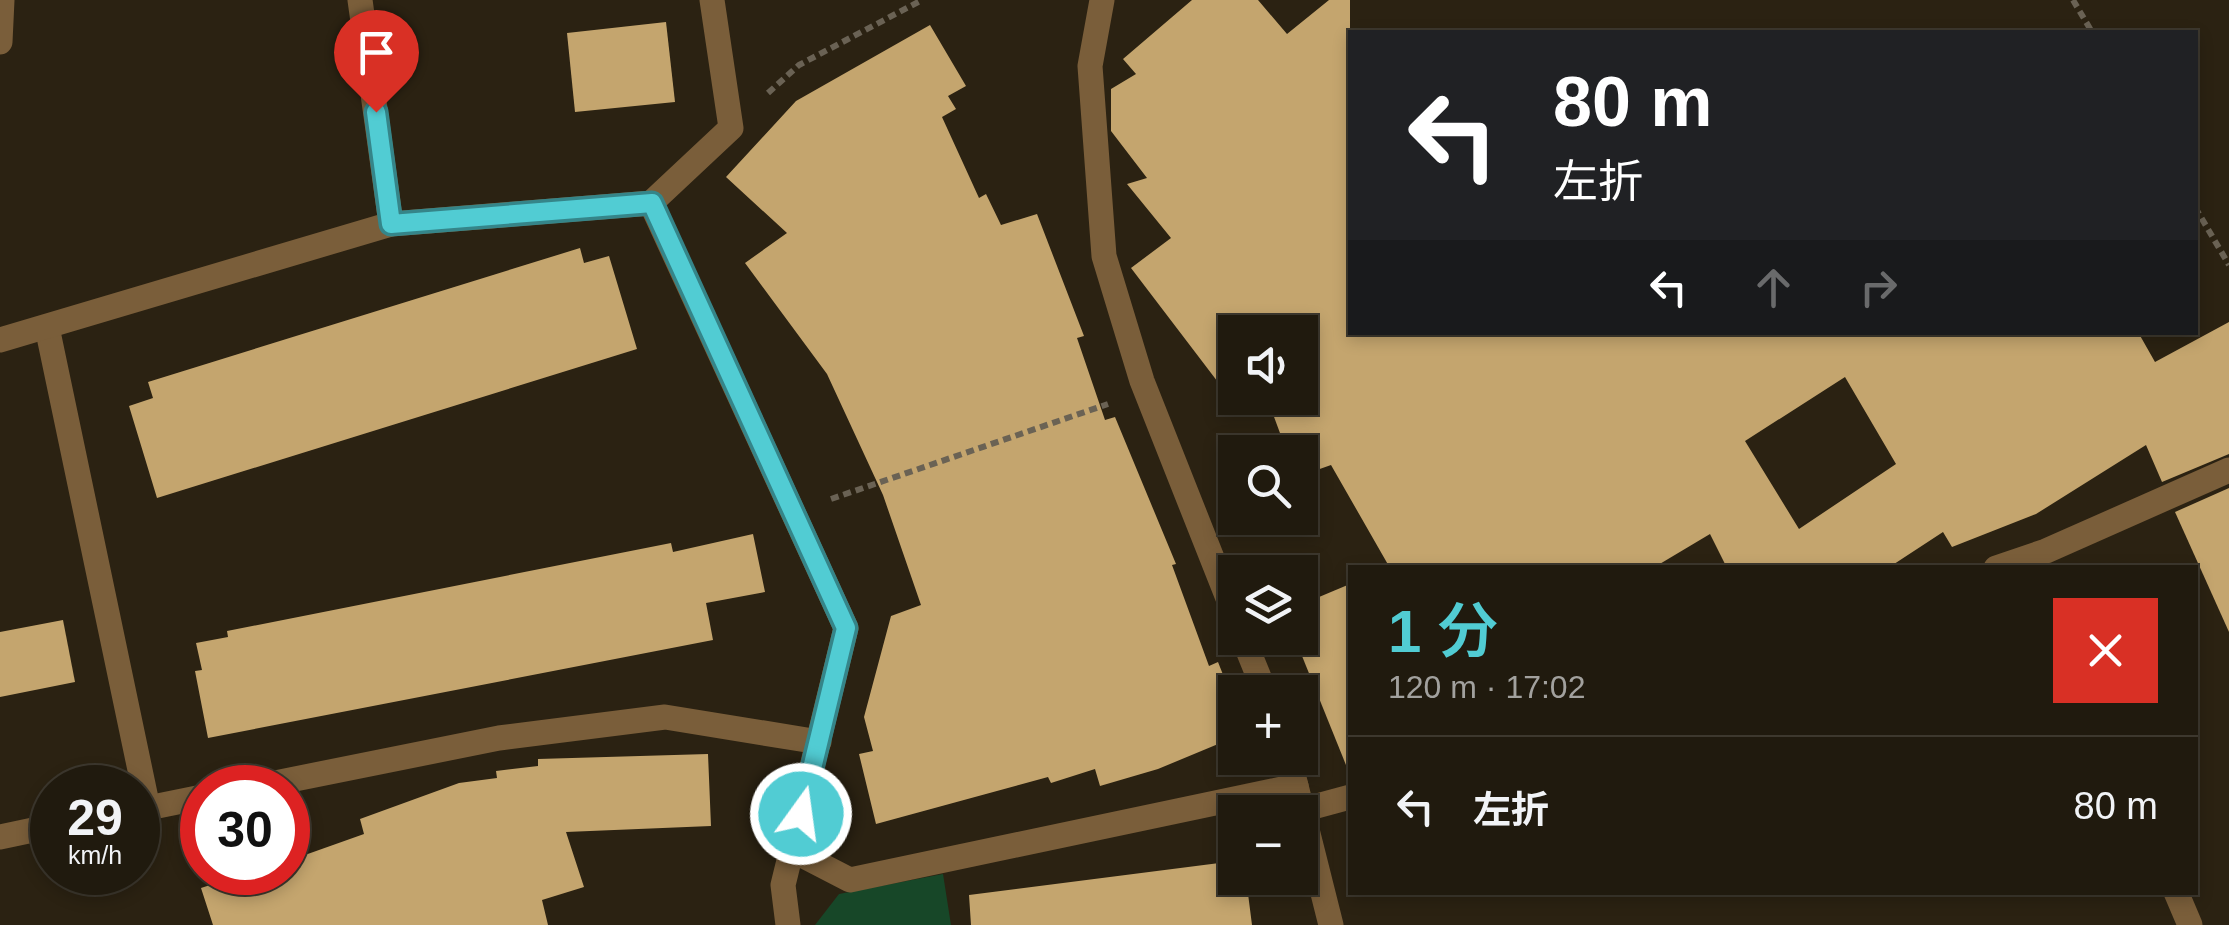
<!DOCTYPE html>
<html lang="ja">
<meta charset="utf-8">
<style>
:root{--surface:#201a0e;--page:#282317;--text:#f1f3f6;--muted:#a2a19e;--line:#3d382e;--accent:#51ccd3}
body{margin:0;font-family:Arial,"Noto Sans JP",sans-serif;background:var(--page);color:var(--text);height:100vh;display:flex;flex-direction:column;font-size:38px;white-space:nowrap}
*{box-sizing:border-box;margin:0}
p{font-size:32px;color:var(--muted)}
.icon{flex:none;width:55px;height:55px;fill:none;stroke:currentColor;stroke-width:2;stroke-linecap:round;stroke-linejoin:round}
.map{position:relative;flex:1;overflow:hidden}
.sheet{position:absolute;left:1348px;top:565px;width:850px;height:330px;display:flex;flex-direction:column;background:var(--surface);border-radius:0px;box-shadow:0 5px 15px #0003,0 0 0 2px var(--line)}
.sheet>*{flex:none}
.hud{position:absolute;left:1348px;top:30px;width:850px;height:305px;border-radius:0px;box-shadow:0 5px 15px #0003,0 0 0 2px var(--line);background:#202124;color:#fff;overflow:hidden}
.controls{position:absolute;left:1218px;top:315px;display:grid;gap:20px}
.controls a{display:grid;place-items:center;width:100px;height:100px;border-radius:0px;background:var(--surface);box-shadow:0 5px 15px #0003,0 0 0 2px var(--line);font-size:50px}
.speed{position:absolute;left:30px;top:765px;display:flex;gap:20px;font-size:50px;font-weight:700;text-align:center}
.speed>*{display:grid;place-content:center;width:130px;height:130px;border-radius:50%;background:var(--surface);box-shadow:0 5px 15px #0003,0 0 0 2px var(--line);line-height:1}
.speed small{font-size:25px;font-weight:400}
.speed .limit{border:15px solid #d22;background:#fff;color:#111}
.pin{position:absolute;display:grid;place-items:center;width:85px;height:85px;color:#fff;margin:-102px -42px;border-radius:50% 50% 50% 0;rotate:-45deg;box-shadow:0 0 10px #0007}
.pin .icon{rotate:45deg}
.me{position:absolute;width:110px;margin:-55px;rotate:14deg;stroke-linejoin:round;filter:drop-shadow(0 0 8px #0008)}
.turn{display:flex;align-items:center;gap:35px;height:210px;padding:0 40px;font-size:45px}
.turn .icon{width:130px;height:130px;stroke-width:2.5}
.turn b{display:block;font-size:70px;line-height:85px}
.lanes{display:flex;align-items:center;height:95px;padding:0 40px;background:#0003;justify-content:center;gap:50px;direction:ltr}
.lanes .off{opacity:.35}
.round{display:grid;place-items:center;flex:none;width:105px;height:105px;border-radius:0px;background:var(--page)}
.summary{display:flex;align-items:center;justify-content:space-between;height:170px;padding:0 40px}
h1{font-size:60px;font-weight:600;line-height:75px;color:var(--accent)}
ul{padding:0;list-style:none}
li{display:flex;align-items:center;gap:30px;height:140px;padding:0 40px;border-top:2px solid var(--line)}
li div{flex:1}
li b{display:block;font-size:38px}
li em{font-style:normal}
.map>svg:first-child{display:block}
</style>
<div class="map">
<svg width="2229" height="925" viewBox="0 0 2229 925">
<rect width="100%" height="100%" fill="#2b2212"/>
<polygon fill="#174728" points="943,874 951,925 815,925 839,894"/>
<g fill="#c4a56e" fill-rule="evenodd">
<path d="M1192 0H1258L1287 34 1329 0H1350V332H2138L2155 362 2229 322V454L2162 482 2146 445 2036 514 1952 547 1943 532 1888 568H1727L1710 534 1653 568H1390L1331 465 1300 476V452H1287L1270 406 1243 415 1131 268 1171 238 1127 184 1147 178 1111 131V89L1136 74 1123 59ZM1235 332H1300V398H1235ZM1845 377 1896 464 1799 529 1745 441Z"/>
<polygon points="666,22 675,102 575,112 567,33"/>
<polygon points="930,25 966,86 948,96 956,109 942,117 979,198 986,194 1001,225 1037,214 1084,336 1077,338 1105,420 1115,417 1176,564 1172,565 1209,666 1218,662 1235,705 1235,737 1158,769 1100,786 1095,769 1051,783 1048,777 876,824 859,754 873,751 864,717 891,616 921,605 883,495 827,374 745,263 787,233 726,177 796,101"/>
<polygon points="580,248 584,263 609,256 637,349 157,498 129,406 153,398 148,382"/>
<polygon points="2229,488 2229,632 2175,512"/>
<polygon points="753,534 765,592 706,603 713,640 208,738 195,671 202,670 196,643 228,637 227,631 671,543 673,552"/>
<polygon points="1350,584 1350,769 1348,770 1300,651 1300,605"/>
<polygon points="63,620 75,682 0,697 0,632"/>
<polygon points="708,754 711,826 566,832 584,887 542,900 548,925 213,925 201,888 250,872 288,872 288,861 364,834 360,819 459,783 497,778 496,771 538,766 538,759"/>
<polygon points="1235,861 1235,878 1246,878 1252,925 971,925 969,895"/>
</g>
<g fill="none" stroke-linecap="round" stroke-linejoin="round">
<g stroke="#6a6254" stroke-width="6" stroke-dasharray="8 5" stroke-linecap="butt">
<polyline points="2073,0 2092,32"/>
<polyline points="768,93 799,65 922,0"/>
<polyline points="2195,207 2229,265"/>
<polyline points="831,499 1108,404"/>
</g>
<g stroke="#7a5e3a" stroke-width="25">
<polyline points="360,0 391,224"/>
<polyline points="1102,0 1090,66 1104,256 1142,381 1235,616"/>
<polyline points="0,42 2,0"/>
<polyline points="651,203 846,628 783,885 788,925"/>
<polyline points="47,327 148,808"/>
<polyline points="0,340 391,224 651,203 731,128 712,0"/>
<polyline points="1996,568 2046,551 2229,470"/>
<polyline points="1243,638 1265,692"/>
<polyline points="1289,758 1331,925"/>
<polyline points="250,788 499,738 665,717 819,742"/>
<polyline points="138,810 202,797"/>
<polyline points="1302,810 1350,797"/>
<polyline points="0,837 52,826"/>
<polyline points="792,850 850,880 1296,786"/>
<polyline points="2176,892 2190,925"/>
</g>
</g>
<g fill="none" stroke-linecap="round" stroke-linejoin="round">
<defs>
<polyline id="route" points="376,112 391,224 652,203 846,628 801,814"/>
</defs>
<use href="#route" stroke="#358589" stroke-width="25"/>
<use href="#route" stroke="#51ccd3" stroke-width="18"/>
</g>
</svg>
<div class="controls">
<a><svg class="icon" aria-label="sound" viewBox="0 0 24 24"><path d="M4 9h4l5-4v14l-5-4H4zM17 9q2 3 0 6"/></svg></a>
<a><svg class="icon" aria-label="search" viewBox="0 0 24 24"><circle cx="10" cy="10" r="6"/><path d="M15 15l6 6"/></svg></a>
<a><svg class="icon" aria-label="layers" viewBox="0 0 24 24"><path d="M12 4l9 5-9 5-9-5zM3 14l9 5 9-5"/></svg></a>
<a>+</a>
<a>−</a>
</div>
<div class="speed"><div>29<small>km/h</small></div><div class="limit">30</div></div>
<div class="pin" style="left:376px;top:112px;background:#d93025"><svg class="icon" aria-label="arrive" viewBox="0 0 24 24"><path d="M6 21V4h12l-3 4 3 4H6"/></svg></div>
<svg class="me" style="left:801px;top:814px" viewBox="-20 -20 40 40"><circle r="17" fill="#51ccd3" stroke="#fff" stroke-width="3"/><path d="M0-11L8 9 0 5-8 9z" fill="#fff"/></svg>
<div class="hud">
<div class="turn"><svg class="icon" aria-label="left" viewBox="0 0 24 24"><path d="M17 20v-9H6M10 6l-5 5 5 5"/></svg><div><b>80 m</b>左折</div></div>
<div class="lanes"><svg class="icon" aria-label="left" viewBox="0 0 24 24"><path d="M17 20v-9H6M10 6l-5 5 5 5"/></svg><svg class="icon off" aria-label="ahead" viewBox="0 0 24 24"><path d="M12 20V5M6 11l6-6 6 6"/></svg><svg class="icon off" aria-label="right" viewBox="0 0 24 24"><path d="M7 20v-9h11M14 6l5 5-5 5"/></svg></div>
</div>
<section class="sheet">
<div class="summary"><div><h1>1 分</h1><p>120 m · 17:02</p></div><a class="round" style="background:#d93025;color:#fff"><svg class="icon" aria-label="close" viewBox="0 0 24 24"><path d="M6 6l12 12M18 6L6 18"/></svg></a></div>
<ul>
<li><svg class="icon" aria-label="left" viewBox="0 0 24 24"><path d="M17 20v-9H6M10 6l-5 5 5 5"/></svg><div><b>左折</b></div><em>80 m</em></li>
</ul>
</section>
</div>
